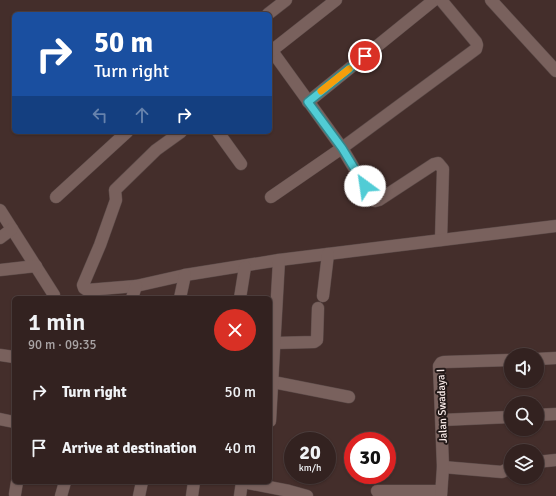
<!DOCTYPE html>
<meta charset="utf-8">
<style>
:root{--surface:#332220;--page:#3e2f2d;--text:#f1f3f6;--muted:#a9a4a5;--line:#4e3f3e}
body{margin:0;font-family:Signika,sans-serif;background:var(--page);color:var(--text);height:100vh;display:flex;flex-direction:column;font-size:15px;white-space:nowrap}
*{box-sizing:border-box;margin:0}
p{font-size:13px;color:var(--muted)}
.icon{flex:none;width:22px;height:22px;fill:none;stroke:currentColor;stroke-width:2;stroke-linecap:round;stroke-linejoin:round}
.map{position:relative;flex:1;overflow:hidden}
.side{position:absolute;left:12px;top:296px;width:260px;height:188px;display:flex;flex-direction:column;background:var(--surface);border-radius:6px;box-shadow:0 1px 3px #0004,0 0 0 1px var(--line)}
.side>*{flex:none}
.hud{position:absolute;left:12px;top:12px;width:260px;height:122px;border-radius:6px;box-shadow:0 1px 3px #0004,0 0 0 1px var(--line);background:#1a4fa0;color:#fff;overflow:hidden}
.controls{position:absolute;left:504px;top:348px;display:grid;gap:8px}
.controls a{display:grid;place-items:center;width:40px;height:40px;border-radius:50%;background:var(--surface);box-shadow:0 1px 3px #0004,0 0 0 1px var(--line);font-size:20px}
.speed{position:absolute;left:284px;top:432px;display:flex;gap:8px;font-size:20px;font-weight:700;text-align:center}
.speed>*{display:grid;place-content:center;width:52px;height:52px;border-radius:50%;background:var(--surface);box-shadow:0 1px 3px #0004,0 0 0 1px var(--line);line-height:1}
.speed small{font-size:10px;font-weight:400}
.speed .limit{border:6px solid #d22;background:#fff;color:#111}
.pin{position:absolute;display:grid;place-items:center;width:34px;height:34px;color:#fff;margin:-17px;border:2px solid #fff;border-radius:50%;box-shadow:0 1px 4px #0007}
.me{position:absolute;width:44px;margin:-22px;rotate:329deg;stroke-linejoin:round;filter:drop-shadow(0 0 3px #0008)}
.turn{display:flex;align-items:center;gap:14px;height:84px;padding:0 16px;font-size:18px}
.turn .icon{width:52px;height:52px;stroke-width:2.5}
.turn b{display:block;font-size:28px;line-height:34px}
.lanes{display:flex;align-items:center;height:38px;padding:0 16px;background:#0003;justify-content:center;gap:20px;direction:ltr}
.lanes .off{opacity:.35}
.round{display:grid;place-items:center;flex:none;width:42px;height:42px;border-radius:21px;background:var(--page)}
.summary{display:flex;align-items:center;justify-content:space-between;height:68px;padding:0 16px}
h1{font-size:24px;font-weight:600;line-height:30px}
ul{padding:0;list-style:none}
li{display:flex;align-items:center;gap:12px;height:56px;padding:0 16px}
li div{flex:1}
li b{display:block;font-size:15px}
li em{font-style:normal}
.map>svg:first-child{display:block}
</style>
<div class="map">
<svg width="556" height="496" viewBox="0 0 556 496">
<rect width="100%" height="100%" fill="#442e2b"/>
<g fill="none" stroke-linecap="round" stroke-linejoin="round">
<defs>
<g id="street">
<polyline points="491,0 556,71"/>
<polyline points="268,14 286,0"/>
<polyline points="272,51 342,148 372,198 375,201 379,200 434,164 438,163 443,169 441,240"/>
<polyline points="270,52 336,0"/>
<polyline points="308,102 434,0"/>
<polyline points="181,132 156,150 115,190 116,200 100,245 83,285 84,288 87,290 136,286 185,275 279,260 556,226"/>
<polyline points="218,132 241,164"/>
<polyline points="56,197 127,132"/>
<polyline points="271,197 342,148 476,49 477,45 476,42 441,0"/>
<polyline points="0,210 54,295"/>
<polyline points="0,238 12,229"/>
<polyline points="0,270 36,266"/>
<polyline points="323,296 328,254"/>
<polyline points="132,298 136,286"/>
<polyline points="180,298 185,275"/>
<polyline points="240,298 245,267"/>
<polyline points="275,343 314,342 317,340 318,308"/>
<polyline points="0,355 14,357"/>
<polyline points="537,359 556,358"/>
<polyline points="273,382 349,397"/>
<polyline points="537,415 556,414"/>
<polyline points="0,419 14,422"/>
<polyline points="442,420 511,417"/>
<polyline points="270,421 279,260"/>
<polyline points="537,462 556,460"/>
<polyline points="443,467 502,472 511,467"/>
<polyline points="243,482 289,491 307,496"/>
<polyline points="377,491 441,491"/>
<polyline points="15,494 17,482"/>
<polyline points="61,496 65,482"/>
<polyline points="139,496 142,482"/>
<polyline points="192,496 194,482"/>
<polyline points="240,496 242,482"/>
<polyline points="441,496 443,467 439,366 441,363 444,362 511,360"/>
</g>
</defs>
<use href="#street" stroke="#5b4a48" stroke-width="13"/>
<use href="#street" stroke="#79615d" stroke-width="12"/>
</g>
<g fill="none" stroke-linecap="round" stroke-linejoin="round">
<defs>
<polyline id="route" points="365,186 342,148 308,102 365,56"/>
</defs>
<use href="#route" stroke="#35858a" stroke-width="10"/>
<use href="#route" stroke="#51ccd5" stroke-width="7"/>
<polyline stroke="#f59e0b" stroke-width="7" points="321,91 349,69"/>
</g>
<g text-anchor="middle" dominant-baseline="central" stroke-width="4" stroke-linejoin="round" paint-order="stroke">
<g font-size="11" fill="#fbedeb" stroke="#231918">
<text transform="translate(442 406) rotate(-92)">Jalan Swadaya I</text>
</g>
</g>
</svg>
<div class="controls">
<a><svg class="icon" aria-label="sound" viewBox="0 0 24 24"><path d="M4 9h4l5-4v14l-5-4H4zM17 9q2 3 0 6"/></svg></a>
<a><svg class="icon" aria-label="search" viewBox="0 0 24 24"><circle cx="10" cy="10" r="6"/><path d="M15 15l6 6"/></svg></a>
<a><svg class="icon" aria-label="layers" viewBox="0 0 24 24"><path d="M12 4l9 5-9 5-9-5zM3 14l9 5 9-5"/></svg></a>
</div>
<div class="speed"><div>20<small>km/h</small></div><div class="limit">30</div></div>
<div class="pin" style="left:365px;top:56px;background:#d93025"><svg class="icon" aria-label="arrive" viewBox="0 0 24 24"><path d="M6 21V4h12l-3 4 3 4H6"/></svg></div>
<svg class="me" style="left:365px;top:186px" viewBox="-20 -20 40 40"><circle r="19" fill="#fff"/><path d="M0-13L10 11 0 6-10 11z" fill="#51ccd5"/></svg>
<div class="hud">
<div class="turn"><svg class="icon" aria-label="right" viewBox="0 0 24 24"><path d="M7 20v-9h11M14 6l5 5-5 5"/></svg><div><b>50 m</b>Turn right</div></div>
<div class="lanes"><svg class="icon off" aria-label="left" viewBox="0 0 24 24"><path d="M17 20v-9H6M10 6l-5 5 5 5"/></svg><svg class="icon off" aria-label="ahead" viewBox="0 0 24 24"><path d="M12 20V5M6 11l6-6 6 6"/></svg><svg class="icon" aria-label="right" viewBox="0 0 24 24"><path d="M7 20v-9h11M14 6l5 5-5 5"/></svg></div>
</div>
<section class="side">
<div class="summary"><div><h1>1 min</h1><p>90 m · 09:35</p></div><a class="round" style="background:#d93025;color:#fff"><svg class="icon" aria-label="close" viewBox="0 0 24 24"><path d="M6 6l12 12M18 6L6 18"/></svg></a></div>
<ul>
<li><svg class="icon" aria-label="right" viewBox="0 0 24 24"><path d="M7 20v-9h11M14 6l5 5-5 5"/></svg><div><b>Turn right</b></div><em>50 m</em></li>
<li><svg class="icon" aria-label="arrive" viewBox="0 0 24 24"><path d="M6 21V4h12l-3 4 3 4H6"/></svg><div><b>Arrive at destination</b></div><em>40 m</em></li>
</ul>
</section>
</div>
